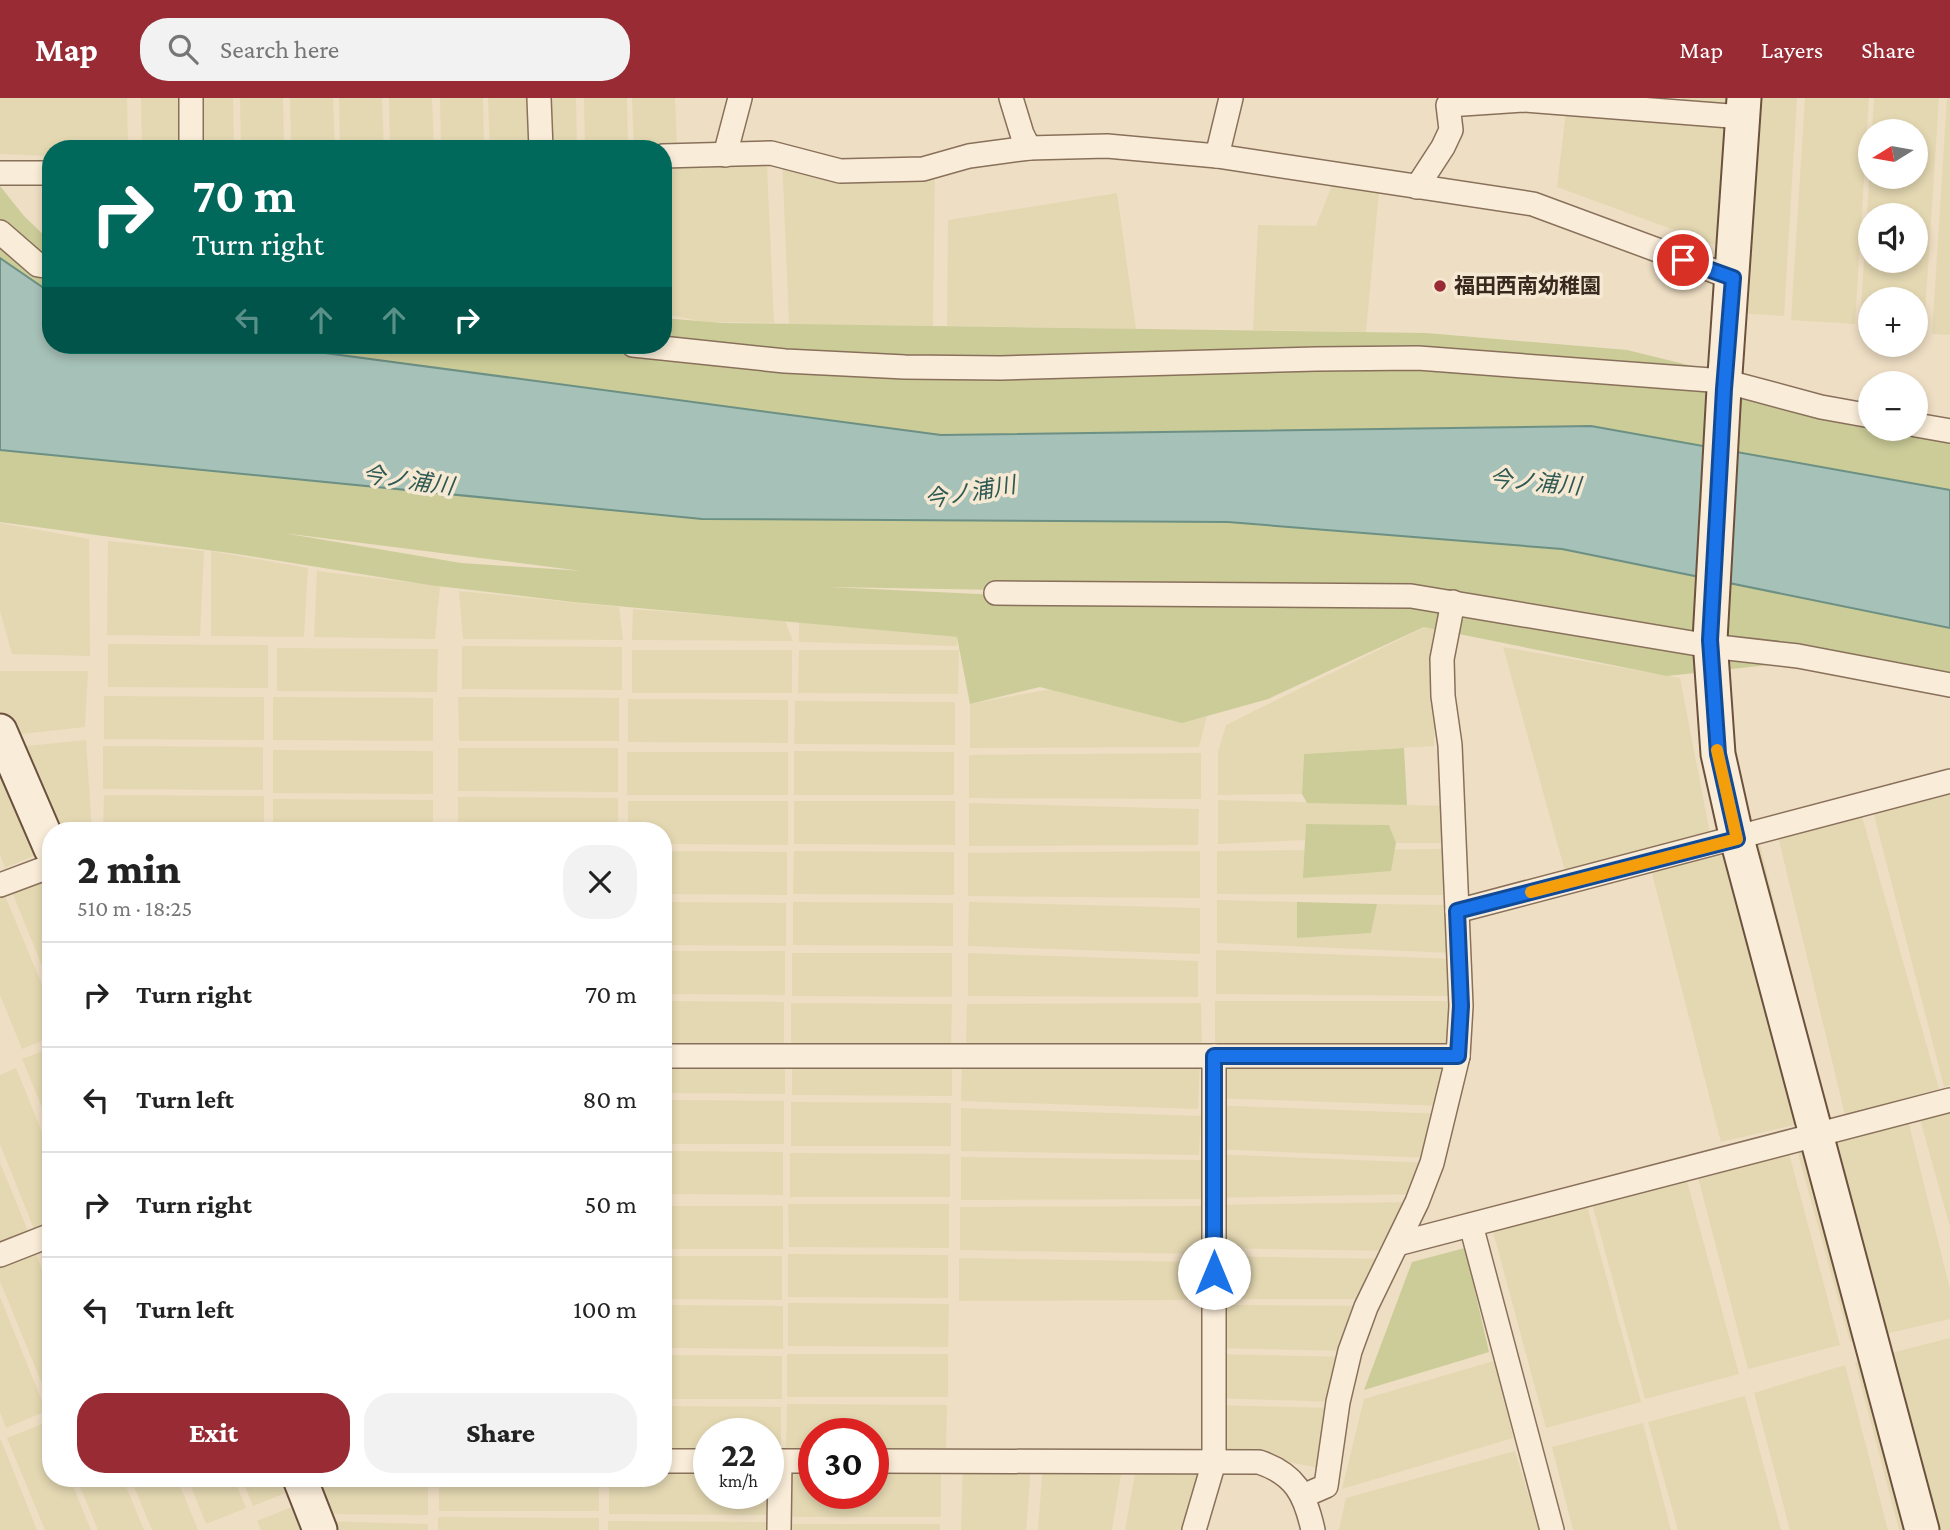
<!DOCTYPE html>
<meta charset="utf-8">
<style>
:root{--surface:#fff;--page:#f2f2f2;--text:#222;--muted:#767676;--line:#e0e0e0;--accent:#982b34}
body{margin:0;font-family:"Crimson Pro","Noto Sans JP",serif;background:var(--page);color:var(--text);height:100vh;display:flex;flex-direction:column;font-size:26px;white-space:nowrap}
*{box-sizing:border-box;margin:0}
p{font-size:23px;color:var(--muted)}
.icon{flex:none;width:38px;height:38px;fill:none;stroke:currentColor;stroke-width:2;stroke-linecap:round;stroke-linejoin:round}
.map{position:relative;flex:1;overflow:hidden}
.drawer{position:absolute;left:42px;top:724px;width:630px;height:665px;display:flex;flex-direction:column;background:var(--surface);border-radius:28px;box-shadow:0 4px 10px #0003}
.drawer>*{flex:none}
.banner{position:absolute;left:42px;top:42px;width:630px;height:214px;border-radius:28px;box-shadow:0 4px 10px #0003;background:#00695c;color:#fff;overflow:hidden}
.needle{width:46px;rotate:259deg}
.fabs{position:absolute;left:1858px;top:21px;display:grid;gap:14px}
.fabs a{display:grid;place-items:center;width:70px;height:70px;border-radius:50%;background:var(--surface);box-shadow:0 4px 10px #0003;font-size:35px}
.speed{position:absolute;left:693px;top:1320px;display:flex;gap:14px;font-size:35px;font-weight:700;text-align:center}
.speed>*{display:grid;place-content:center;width:91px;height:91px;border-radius:50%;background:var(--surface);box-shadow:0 4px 10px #0003;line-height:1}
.speed small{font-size:18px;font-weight:400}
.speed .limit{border:10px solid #d22;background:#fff;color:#111}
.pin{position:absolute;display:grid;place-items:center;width:60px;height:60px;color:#fff;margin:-30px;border:4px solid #fff;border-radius:50%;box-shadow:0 2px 7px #0007}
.me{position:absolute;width:77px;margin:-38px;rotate:0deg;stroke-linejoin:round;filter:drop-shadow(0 0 5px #0008)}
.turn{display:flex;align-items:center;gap:24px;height:147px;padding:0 35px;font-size:32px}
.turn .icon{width:91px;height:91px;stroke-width:2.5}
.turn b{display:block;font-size:49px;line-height:60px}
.lanes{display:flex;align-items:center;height:66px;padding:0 35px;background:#0003;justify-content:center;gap:35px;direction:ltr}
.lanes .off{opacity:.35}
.round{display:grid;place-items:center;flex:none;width:74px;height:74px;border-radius:28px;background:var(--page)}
.summary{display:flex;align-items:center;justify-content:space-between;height:119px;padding:0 35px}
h1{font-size:42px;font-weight:800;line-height:52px}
.action{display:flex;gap:14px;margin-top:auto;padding:14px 35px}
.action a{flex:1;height:80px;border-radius:28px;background:var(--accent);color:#fff;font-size:28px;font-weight:800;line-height:80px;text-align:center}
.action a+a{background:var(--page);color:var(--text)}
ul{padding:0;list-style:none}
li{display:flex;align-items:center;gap:21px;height:105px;padding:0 35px;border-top:2px solid var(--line)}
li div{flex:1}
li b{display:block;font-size:26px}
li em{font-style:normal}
header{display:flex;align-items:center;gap:42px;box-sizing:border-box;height:98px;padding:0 35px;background:var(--accent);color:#fff}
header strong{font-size:33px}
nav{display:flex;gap:38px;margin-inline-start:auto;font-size:24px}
.search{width:490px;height:63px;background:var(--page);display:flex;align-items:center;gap:18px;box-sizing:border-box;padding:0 24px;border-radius:28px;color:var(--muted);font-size:26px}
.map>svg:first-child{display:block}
</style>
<header>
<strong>Map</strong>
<div class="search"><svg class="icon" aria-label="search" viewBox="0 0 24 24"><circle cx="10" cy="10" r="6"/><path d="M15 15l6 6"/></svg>Search here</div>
<nav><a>Map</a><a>Layers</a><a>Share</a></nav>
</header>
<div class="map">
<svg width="1950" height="1432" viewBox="0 0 1950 1432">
<rect width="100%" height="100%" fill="#eedec4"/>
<g fill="#e4d8b2" fill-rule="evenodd">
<polygon points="0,0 127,0 128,51 51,51 51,58 0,56"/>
<polygon points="141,0 184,0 185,51 142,51"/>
<polygon points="190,0 233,0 234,51 191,51"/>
<polygon points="240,0 283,0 284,51 241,51"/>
<polygon points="290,0 333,0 335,51 291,51"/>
<polygon points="339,0 382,0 384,51 340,51"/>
<polygon points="389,0 432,0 434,51 390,51"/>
<polygon points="440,0 483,0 484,51 441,51"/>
<polygon points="488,0 532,0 533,51 490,51"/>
<polygon points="533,0 576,0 577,51 535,51"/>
<polygon points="584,0 627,0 628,50 585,51"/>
<polygon points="632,0 675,0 677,50 634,51"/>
<polygon points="1682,0 1797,0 1784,218 1719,214 1723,150 1557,89 1567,5 1725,17 1723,126 1732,8 1682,4"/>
<polygon points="1805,0 1869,0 1855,226 1791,222"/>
<path d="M1874 0H1939L1924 231H1916V201H1871V228L1860 227 1871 52V79H1916V33H1872ZM1871 117H1916V163H1871Z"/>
<polygon points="1947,0 1950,0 1950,237 1932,236"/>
<polygon points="725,57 767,68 774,225 706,224 663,216 663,68"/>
<polygon points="782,58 935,68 933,228 789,226"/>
<polygon points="1332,87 1379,93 1366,234 1253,232 1258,127 1316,128"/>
<polygon points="1117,95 1136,231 947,228 948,122"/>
<polygon points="0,425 89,441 90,558 12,556 0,513"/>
<polygon points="108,443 204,453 200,538 107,537"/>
<polygon points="211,453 308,470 304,539 211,538"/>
<polygon points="317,473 440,488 435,541 314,539"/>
<polygon points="459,493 619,509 623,542 463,541"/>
<polygon points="633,511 785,523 793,543 632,542"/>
<polygon points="1439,522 1434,648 1304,656 1302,696 1218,697 1218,654 1226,627"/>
<polygon points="799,524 957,539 957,548 799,544"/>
<polygon points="108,546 268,547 268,590 108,589"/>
<polygon points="462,548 622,549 622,592 462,591"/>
<polygon points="1503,549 1680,580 1712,746 1757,735 1828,1019 1721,1044 1649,764 1568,784"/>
<polygon points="277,550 438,551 437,594 277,593"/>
<rect x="632" y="552" width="160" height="43"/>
<polygon points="799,552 959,552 958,596 798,595"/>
<polygon points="0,573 88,573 85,629 2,638 0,633"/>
<polygon points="1051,591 1182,625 1207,618 1199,649 970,650 970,606"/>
<polygon points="104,598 264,599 264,642 104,641"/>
<polygon points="273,599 433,600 433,643 273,642"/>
<polygon points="458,599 619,600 619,643 459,643"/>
<polygon points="628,601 788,602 788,645 628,644"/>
<polygon points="795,603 955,604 955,647 794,646"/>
<polygon points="86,642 92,733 51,733 7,650"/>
<polygon points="0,643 45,753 5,770 0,757"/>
<polygon points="103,648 263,649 263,692 103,691"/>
<polygon points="458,650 618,650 618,694 458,693"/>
<polygon points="273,652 433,653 433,696 273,695"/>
<polygon points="794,653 954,654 954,697 794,697"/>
<rect x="627" y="654" width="161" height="43"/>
<polygon points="1201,655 1201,701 969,700 969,657"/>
<polygon points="1950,683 1950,987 1944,989 1871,705"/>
<polygon points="104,697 264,698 264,733 103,733"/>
<polygon points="458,699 618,700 618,733 458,733"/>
<polygon points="273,701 433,702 433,733 273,733"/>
<polygon points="1218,702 1448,708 1447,745 1396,745 1389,727 1306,726 1305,742 1218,746"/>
<polygon points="628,703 788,703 788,747 663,746 663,733 628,733"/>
<polygon points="794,703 955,703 955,747 794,746"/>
<polygon points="969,705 1199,711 1198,747 969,748"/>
<polygon points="1859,708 1939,991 1845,1017 1776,730"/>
<polygon points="1449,751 1449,797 1217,796 1217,753"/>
<polygon points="663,753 787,754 787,797 663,796"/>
<polygon points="794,753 954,754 954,797 793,796"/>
<polygon points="1200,753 1200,800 968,798 968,755"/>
<polygon points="51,775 51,890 8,784"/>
<polygon points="0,786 51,908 51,939 22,951 0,897"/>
<polygon points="1217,802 1297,804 1297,840 1371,835 1377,806 1450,807 1453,855 1217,845"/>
<polygon points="663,804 786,805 786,848 663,847"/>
<polygon points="793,804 953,805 953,848 793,847"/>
<polygon points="969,804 1200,810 1200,856 968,848"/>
<polygon points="1216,852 1455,861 1457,898 1216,896"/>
<polygon points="663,853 785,853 785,897 663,896"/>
<polygon points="792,855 952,855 952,899 792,898"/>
<polygon points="968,855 1198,863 1198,899 968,898"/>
<polygon points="663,903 784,904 784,947 663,946"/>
<polygon points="1215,903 1456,903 1454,959 1215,946"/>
<polygon points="791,905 952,906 951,949 791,948"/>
<polygon points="1201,905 1202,951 966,949 967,906"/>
<polygon points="51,950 51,1031 22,961"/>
<polygon points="663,952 785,953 785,996 663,995"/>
<polygon points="792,954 952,955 952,998 792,997"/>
<polygon points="1210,957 1456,964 1447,1008 1210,1000"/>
<polygon points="962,959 1200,964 1198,1011 961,1003"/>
<polygon points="16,970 51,1057 51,1130 36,1136 0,1046 0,977"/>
<polygon points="663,1002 784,1003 784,1046 663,1046"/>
<polygon points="791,1004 951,1005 951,1048 791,1048"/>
<polygon points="1950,1005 1950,1129 1918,1014"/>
<polygon points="1210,1007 1444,1016 1433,1060 1209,1051"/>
<polygon points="961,1010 1201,1018 1199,1057 961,1053"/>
<polygon points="1905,1010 1950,1191 1950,1221 1850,1244 1794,1041"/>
<polygon points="1786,1044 1840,1247 1748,1271 1695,1068"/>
<polygon points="663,1053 783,1054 783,1097 663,1096"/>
<polygon points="790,1055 950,1056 950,1099 790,1099"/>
<polygon points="1210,1056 1432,1065 1420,1096 1210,1100"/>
<polygon points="961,1059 1201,1062 1202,1101 961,1102"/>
<polygon points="0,1065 30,1138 0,1150"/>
<polygon points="1684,1072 1739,1276 1645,1301 1590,1098"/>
<polygon points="1585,1101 1641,1304 1546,1330 1491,1126"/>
<polygon points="1417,1104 1393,1153 1209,1150 1209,1107"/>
<polygon points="788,1106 949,1106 949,1150 789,1149"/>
<rect x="663" y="1108" width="120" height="43"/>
<polygon points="1203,1108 1203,1156 960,1152 960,1109"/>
<polygon points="31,1145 51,1193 51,1308 0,1183 0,1158"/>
<polygon points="788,1156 948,1157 948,1200 788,1199"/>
<polygon points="663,1158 782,1158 782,1202 663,1201"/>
<polygon points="1208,1158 1389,1161 1370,1201 1208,1201"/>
<polygon points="959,1160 1204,1164 1200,1202 959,1203"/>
<polygon points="0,1199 46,1313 6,1330 0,1314"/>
<polygon points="788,1205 949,1206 948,1249 788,1248"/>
<polygon points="663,1207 783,1208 783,1251 663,1250"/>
<polygon points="1213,1207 1373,1208 1350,1253 1213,1250"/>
<polygon points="1950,1240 1950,1432 1899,1432 1855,1264"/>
<rect x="787" y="1256" width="161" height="43"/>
<polygon points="1213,1256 1349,1259 1338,1304 1213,1300"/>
<polygon points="663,1257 782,1258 782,1301 663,1301"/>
<polygon points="1497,1262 1513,1340 1342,1391 1364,1301"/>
<polygon points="1845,1267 1888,1432 1790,1432 1754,1295"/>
<polygon points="1745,1298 1781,1432 1678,1432 1648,1324"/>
<polygon points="787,1306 947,1307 946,1350 873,1350 873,1335 814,1335 814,1350 786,1350"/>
<polygon points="1213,1307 1337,1310 1320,1370 1213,1350"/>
<polygon points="663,1308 781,1309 781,1352 768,1352 768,1335 709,1335 709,1352 663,1351"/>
<polygon points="47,1324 51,1332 51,1381 70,1381 91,1432 45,1432 7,1340"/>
<polygon points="1643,1325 1671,1432 1573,1432 1552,1349"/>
<polygon points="0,1342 1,1342 37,1432 0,1432"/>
<polygon points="1515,1353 1539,1432 1339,1432 1346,1400"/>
<polygon points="963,1363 1031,1369 1026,1432 961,1432"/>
<polygon points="1043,1364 1123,1364 1112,1432 1038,1432"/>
<polygon points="1137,1364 1214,1364 1194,1432 1125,1432"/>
<polygon points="663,1373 709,1373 709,1395 768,1395 769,1374 769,1417 609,1416 609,1381 663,1381"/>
<polygon points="780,1375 814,1375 814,1395 873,1395 873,1376 941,1376 941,1419 781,1419"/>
<polygon points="77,1381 123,1381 144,1432 98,1432"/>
<polygon points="131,1381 177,1381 198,1432 152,1432"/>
<polygon points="188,1381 234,1381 246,1410 206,1426"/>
<polygon points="242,1381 288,1381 293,1392 253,1408"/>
<polygon points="300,1381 428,1381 428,1417 312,1416"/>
<rect x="439" y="1381" width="160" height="32"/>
<polygon points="297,1407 308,1432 261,1432 257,1423"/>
<polygon points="438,1419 599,1420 599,1432 438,1432"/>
<polygon points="316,1423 428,1426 428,1432 320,1432"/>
<polygon points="608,1423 768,1424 768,1432 608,1432"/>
<rect x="780" y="1426" width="160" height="6"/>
</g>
<g fill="#cbcc98" fill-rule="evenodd">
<path d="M0 88 24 118 51 144V247H663V220L722 225 1426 235 1627 252 1871 312V331H1950V589L1816 562 1667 578 1424 529 1268 601 1182 625 1040 589 970 606 957 539 573 504 429 487 237 456 0 424ZM283 435 582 473H583L461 465ZM828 489H829L1004 492 1000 497Z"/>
<polygon points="1404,650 1407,707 1307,705 1302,696 1304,656"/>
<polygon points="1306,726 1389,727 1396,745 1391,773 1303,780"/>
<polygon points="1297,804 1377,806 1371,835 1297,840"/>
<polygon points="1465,1150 1489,1254 1364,1292 1412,1164"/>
</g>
<polygon fill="#a6c1b7" stroke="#6d9084" stroke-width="2" points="0,160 51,195 51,247 265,247 941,337 1591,328 1950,392 1950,530 1562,451 1228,424 702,421 0,352"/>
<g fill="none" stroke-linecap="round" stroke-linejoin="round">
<defs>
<g id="street">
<polyline points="191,0 191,51"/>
<polyline points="539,0 541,51"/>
<polyline points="1011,0 1022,36 1029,50 1107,48 1217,58 1533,106 1733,180"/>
<polyline points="725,57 740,0"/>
<polyline points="663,58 771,55 840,73 923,71 969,58 1029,50"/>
<polyline points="1217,58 1231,0"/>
<polyline points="0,75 51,75"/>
<polyline points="1417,89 1443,49 1451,32 1448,7 1523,2 1743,19"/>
<polyline points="0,134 38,167 51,169"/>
<polyline points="633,247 785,263 905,269 1001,270 1316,261 1418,260 1724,283 1821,309 1871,318"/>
<polyline points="1916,327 1950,333"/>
<polyline points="996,495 1411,498 1710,548 1798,558 1950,587"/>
<polyline points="0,787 51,768"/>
<polyline points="1457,813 1950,683"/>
<polyline points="663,958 1458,958"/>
<polyline points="1471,1127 1552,1432"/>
<polyline points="1397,1146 1950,1002"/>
<polyline points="0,1157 51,1137"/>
<polyline points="663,1363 709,1363"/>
<polyline points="768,1363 814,1363"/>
<path d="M873 1363 1259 1364C1295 1376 1305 1396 1313 1432"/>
<polyline points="1303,1398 1326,1388 1338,1304 1350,1253 1366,1209 1417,1104 1432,1065 1458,958 1461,908 1457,813 1450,647 1443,598 1442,561 1453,504"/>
<polyline points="779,1432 780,1363"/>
<polyline points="1194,1432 1214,1364 1214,958"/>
</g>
<g id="secondary">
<polyline points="1744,0 1724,291 1710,542 1718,656 1737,741 1922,1432"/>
<polyline points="0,633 51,751"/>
<polyline points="300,1381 320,1432"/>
</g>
</defs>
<use href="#street" stroke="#89705b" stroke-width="26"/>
<use href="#secondary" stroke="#6b513e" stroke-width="37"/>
<use href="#street" stroke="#f9ecd8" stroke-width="23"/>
<use href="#secondary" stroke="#f9ecd8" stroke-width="33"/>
</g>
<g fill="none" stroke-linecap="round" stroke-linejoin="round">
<defs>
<polyline id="route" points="1214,1175 1214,958 1458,958 1461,908 1457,813 1737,741 1718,656 1710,542 1724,291 1733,180 1683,162"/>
</defs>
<use href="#route" stroke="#114b97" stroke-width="18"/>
<use href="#route" stroke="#1a73e8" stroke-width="12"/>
<polyline stroke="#f59e0b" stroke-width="12" points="1531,794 1737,741 1717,652"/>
</g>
<circle fill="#982b34" stroke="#f6e9d4" stroke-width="2.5" cx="1440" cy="188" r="7"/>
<g text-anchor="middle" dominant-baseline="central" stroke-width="7" stroke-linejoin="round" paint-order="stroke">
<g font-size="21" font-weight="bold" fill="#39291f" stroke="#f6e9d4" text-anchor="start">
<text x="1454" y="188">福田西南幼稚園</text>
</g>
<g font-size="23" font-style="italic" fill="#2e5953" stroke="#f6e9d4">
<text transform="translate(408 382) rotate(8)">今ノ浦川</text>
<text transform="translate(1535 384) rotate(5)">今ノ浦川</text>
<text transform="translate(970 394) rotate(-10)">今ノ浦川</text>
</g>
</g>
</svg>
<div class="fabs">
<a><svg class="needle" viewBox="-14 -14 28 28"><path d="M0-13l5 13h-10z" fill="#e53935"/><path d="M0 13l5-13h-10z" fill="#767676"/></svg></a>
<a><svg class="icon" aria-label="sound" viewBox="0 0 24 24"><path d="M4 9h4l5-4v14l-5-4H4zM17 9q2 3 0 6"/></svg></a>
<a>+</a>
<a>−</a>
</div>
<div class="speed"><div>22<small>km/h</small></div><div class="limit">30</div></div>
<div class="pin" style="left:1683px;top:162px;background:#d93025"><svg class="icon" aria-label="arrive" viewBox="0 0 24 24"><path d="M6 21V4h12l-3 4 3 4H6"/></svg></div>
<svg class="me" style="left:1214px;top:1175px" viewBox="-20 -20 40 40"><circle r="19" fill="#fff"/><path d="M0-13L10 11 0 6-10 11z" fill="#1a73e8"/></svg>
<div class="banner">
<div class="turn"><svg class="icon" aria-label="right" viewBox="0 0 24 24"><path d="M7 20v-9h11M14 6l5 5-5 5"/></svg><div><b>70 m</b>Turn right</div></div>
<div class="lanes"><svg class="icon off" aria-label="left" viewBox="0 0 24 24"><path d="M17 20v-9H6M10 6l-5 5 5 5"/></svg><svg class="icon off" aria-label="ahead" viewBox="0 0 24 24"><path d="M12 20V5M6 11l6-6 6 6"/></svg><svg class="icon off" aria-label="ahead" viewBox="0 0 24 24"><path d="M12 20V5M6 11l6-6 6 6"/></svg><svg class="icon" aria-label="right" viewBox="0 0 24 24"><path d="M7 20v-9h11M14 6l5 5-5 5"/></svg></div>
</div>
<section class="drawer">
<div class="summary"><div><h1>2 min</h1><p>510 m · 18:25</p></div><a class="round"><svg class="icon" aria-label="close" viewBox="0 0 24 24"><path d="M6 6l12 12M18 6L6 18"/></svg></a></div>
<ul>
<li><svg class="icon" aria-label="right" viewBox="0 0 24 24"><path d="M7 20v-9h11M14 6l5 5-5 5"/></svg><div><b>Turn right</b></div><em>70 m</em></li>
<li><svg class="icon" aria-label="left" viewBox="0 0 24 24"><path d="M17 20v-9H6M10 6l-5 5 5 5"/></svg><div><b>Turn left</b></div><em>80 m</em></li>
<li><svg class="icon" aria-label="right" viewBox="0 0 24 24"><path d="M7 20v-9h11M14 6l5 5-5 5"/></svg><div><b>Turn right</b></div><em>50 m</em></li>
<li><svg class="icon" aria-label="left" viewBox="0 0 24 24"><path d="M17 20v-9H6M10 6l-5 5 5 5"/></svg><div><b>Turn left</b></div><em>100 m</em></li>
</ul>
<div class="action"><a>Exit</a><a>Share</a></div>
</section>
</div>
